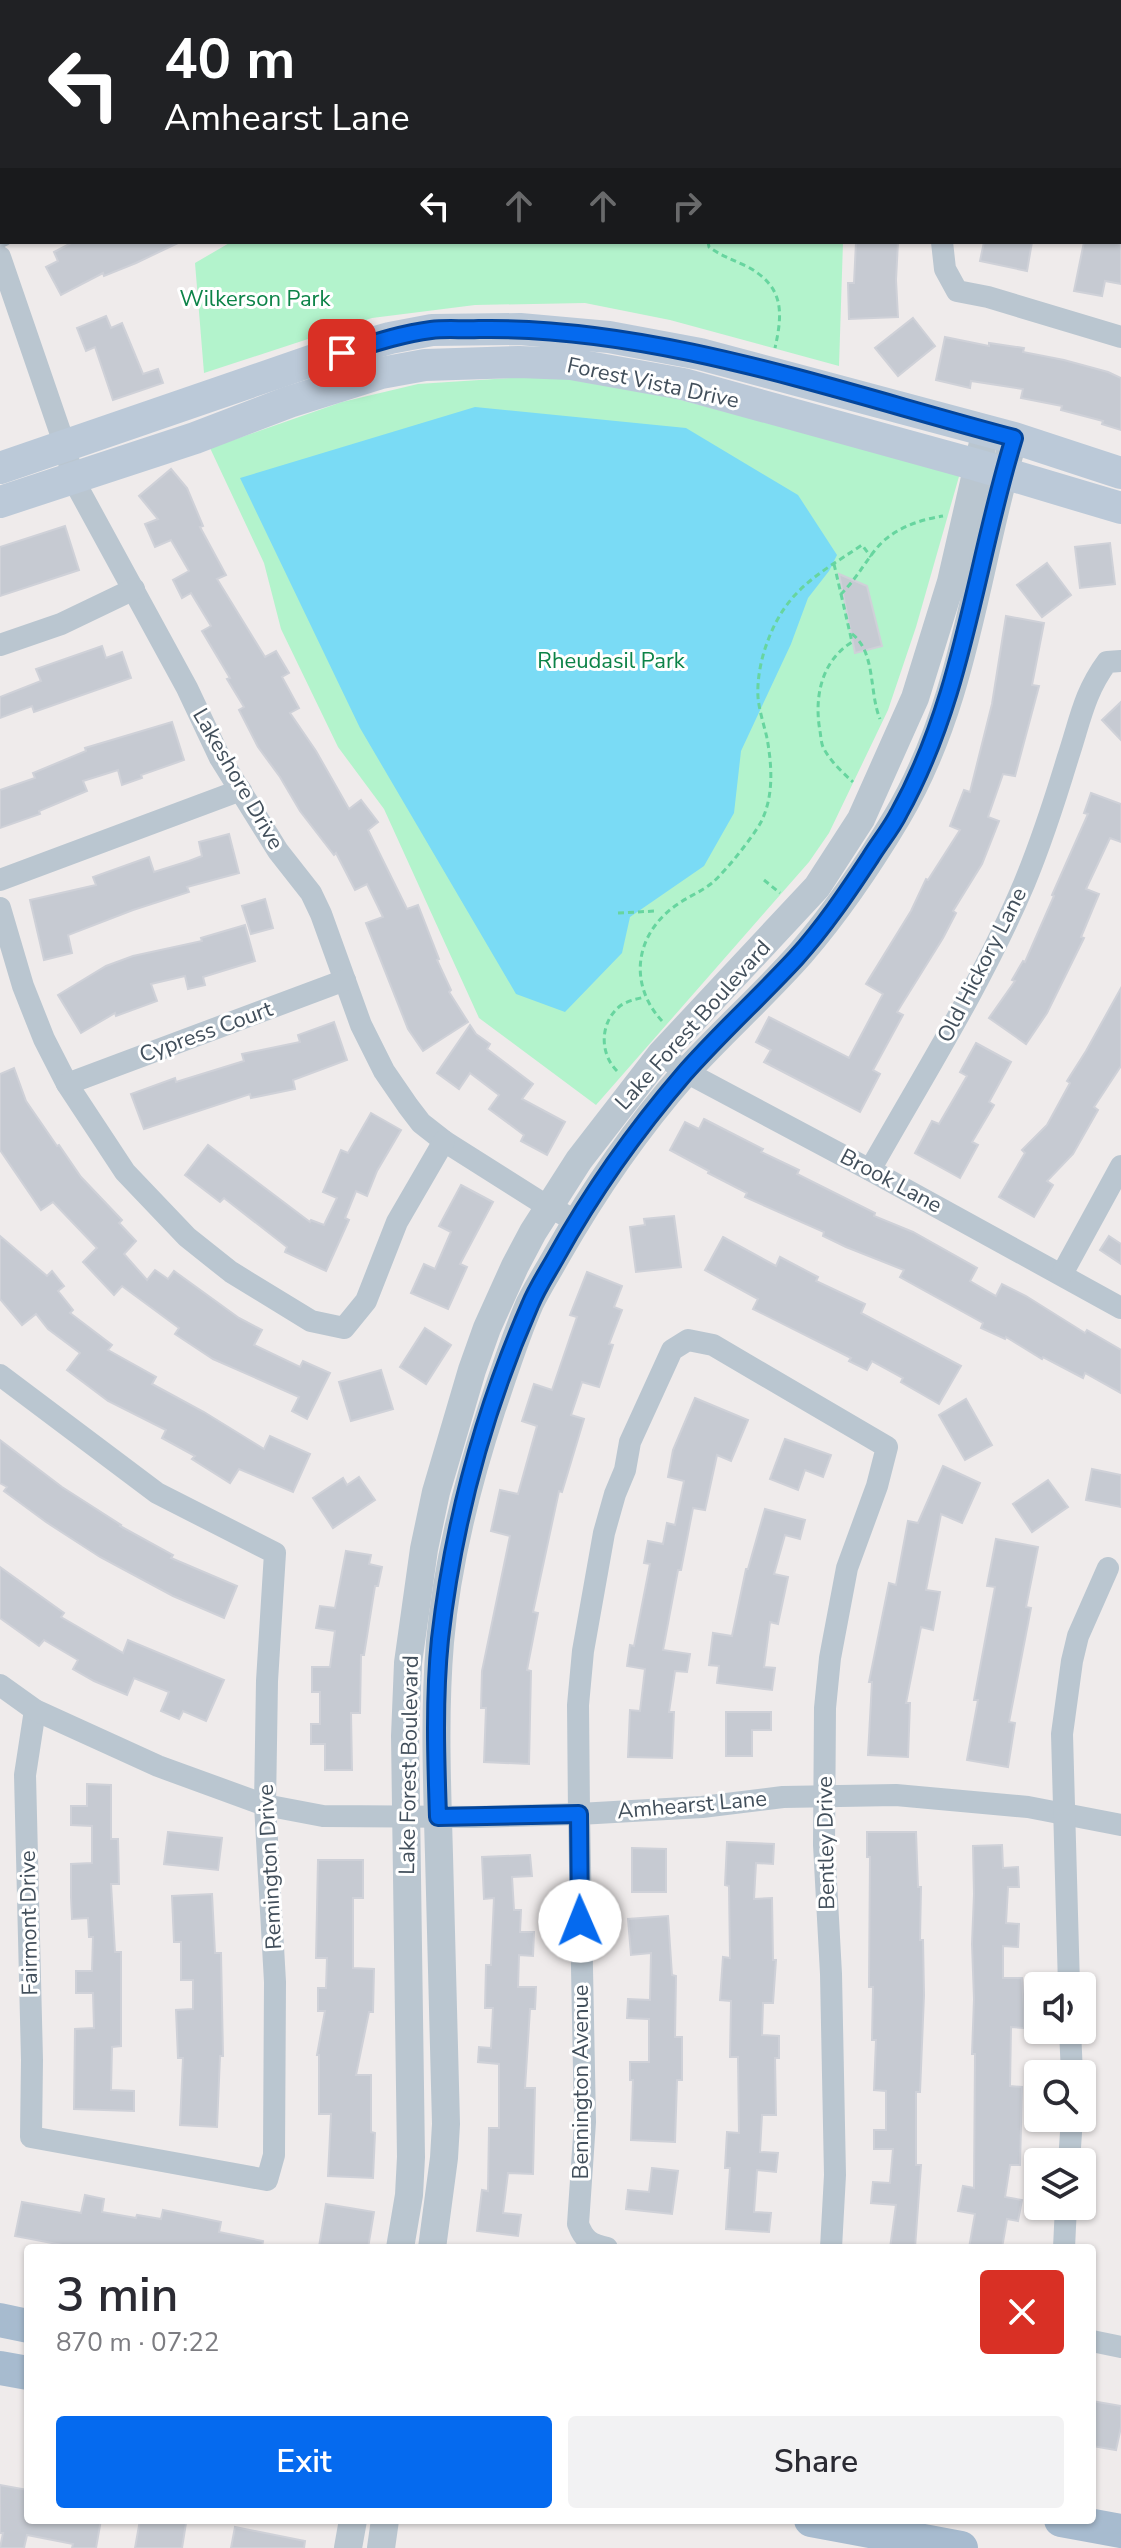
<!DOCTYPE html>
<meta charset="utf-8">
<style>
:root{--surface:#fff;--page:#f2f2f3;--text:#2b2b33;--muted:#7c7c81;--accent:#056aef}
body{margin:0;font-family:"Nunito Sans",sans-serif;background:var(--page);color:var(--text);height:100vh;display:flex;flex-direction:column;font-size:30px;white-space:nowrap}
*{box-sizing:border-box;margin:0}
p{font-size:26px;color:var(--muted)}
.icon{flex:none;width:44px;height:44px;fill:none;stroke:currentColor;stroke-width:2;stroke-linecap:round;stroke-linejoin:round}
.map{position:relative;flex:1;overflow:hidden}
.panel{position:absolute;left:24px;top:2244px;width:1072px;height:280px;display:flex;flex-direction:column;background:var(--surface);border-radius:8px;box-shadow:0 2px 6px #0004}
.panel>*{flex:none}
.top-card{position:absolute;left:0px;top:0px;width:1122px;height:244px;box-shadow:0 2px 6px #0004;background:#202124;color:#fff;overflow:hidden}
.buttons{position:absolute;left:1024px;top:1972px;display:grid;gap:16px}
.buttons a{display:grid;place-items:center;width:72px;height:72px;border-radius:8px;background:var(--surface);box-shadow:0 2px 6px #0004;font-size:40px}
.pin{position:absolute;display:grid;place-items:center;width:68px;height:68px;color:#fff;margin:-34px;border-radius:16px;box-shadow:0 4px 12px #0006}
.me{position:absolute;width:88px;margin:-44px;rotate:359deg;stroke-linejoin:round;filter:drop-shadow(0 0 6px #0008)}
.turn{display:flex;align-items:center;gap:28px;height:168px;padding:0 32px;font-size:36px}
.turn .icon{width:104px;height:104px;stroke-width:2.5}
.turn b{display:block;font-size:56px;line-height:68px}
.lanes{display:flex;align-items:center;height:76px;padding:0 32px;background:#0003;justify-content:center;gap:40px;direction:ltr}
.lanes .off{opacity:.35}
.round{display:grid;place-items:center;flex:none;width:84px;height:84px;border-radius:8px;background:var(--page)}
.summary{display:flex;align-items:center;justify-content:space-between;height:136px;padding:0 32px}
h1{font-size:48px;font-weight:600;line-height:60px}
.action{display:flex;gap:16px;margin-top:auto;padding:16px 32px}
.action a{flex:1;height:92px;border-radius:8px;background:var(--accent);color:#fff;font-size:32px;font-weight:600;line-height:92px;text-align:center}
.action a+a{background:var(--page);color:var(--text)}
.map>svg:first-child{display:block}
</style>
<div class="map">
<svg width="1121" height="2548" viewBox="0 0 1121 2548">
<rect width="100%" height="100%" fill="#efebeb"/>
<g fill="#b3f3cc">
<polygon points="549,0 874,0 873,2 548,2"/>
<polygon points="231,242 843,242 839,366 670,320 585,303 475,305 372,318 204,373 195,263"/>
<polygon points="589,376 960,473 916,627 888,710 829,833 809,862 596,1105 479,1018 384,809 338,747 281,629 264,563 210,448 342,402 418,384 524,377"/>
</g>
<polygon fill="#7adbf5" points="475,407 686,428 798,495 837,555 829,571 808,598 791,644 741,751 734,813 704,866 630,917 622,953 565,1012 516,994 360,728 240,478"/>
<g fill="#c6cad2" stroke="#cfd1d8" stroke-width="2">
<polygon points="73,242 180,242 136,263 104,276 103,273 61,295 46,267 58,261 54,252"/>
<polygon points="856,242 898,242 896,280 898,317 849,319 848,283 854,283"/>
<polygon points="984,242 1032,242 1027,271 980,261"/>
<polygon points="1084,242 1121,242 1121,284 1105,281 1102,296 1074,291"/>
<polygon points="106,316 111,328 122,323 143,374 158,369 163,383 113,400 95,347 86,351 77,328"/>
<polygon points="913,318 935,346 898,376 875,348"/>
<polygon points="945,337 989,346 989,343 1024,348 1023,352 1064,360 1108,372 1121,378 1121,430 1102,424 1103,421 1061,410 1062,406 1021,398 1023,389 971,381 970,388 936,380"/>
<polygon points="171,469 187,488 203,526 200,527 226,575 217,579 265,657 276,651 289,673 282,677 299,708 290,713 316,751 349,809 361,800 378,822 368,830 407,909 418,905 439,959 437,960 451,990 449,992 468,1022 423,1051 408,1029 366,923 383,917 367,884 355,890 336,853 334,855 300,811 280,777 258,747 239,710 244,707 227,679 230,678 202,631 211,626 191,593 182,598 173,580 189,571 171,540 155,547 145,524 158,519 139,496"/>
<polygon points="65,526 79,570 0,596 0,547"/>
<polygon points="1110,543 1115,584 1080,588 1075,547"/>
<polygon points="1047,563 1071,595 1042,617 1017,585"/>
<polygon points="839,574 867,586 882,646 855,653"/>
<polygon points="1006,616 1044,623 1032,685 1039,686 1015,776 1003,774 988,817 999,821 982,864 953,911 956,913 943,938 897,1012 903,1015 873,1070 880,1074 860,1112 764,1062 771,1050 756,1042 769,1017 849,1058 883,994 866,984 911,911 926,879 928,880 960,830 950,826 964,790 970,792 992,704"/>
<polygon points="102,646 106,658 122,652 131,678 34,712 32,706 0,718 0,697 41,681 36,669"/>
<polygon points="1121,702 1121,740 1102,720"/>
<polygon points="172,722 184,760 141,775 142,778 122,785 118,770 83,781 87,791 39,811 40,814 0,828 0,790 35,778 33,773 86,751 85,748"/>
<polygon points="1091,793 1121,804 1121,842 1110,838 1086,889 1099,894 1081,937 1084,938 1047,1013 1026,1044 989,1018 1015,981 1012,980 1023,961 1025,962 1054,896 1052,895 1088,814 1084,813"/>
<polygon points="229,834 239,873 187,887 189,892 133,910 68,935 72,953 44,960 30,900 96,885 93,877 149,857 154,872 189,861 202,856 199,842"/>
<polygon points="265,899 273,928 251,934 242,906"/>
<polygon points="245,925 255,961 203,977 205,985 188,989 185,976 151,984 157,1001 116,1016 115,1013 81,1033 58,995 106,966 133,956 202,941 201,938"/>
<polygon points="1121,988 1121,1066 1094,1107 1098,1110 1073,1154 1047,1181 1053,1185 1034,1217 999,1197 1025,1153 1022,1150 1047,1125 1070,1083 1067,1081 1086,1051"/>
<polygon points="334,1022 347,1060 293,1080 295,1089 251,1098 250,1094 144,1129 131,1094 175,1078 176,1082 244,1061 242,1054 300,1042 298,1035"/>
<polygon points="470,1025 476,1034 490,1044 487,1049 533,1084 522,1099 565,1122 547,1155 521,1141 524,1135 489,1109 499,1095 470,1073 459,1089 437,1073"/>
<polygon points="976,1043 1011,1062 989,1102 994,1105 972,1142 978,1145 960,1178 915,1153 932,1121 939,1124 967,1076 960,1072"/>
<polygon points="14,1068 26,1101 57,1146 59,1145 81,1177 122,1220 119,1223 136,1241 124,1254 147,1280 155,1270 168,1279 174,1271 239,1318 262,1330 254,1345 300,1367 303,1361 330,1373 307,1419 292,1411 299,1397 213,1359 175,1334 179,1328 122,1286 114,1295 83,1262 97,1248 53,1202 41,1210 0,1150 0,1074"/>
<polygon points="371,1113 401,1130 377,1171 367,1196 356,1191 345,1218 349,1220 326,1271 285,1252 287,1247 224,1198 220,1202 185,1175 208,1145 310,1222 311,1220 324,1225 337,1198 323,1192 341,1150 348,1153"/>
<polygon points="704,1119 763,1149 761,1152 799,1170 797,1174 875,1213 874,1216 913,1232 977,1268 970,1281 996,1296 1002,1284 1026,1296 1085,1333 1087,1330 1121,1350 1121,1393 1085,1373 1083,1378 1043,1357 1042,1359 1006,1337 1005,1339 981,1328 983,1323 900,1277 904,1270 846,1247 823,1236 824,1232 745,1197 747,1193 708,1173 709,1171 670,1150 685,1122 699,1129"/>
<polygon points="461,1185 493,1202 460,1264 467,1267 448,1309 411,1293 424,1264 435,1269 451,1232 439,1226"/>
<polygon points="674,1216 681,1267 636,1272 630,1227 645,1225 644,1219"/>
<polygon points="0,1236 47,1276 52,1271 64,1286 58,1291 73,1310 70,1313 112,1345 108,1350 156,1377 152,1384 204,1412 264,1449 270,1436 310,1454 293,1492 239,1469 230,1483 192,1459 195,1456 162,1438 166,1430 108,1401 67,1370 80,1353 48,1329 36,1314 22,1325 0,1299"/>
<polygon points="1109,1236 1121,1244 1121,1264 1100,1250"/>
<polygon points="723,1237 776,1266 780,1257 818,1277 816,1281 865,1304 861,1313 961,1366 939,1404 901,1382 903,1378 872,1361 867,1370 849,1361 851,1358 753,1309 758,1299 705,1270"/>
<polygon points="587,1272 622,1286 614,1307 622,1310 609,1344 613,1345 599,1387 582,1382 571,1415 584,1419 562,1492 559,1491 533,1612 538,1613 527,1670 531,1671 529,1764 484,1762 486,1708 481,1708 482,1671 510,1536 491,1531 500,1490 518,1494 537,1426 522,1421 534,1384 552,1390 577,1317 570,1315"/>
<polygon points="425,1328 451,1345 426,1384 400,1367"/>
<polygon points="381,1370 393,1409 351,1421 339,1382"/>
<polygon points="695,1398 748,1420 731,1461 717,1455 705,1510 693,1508 681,1570 678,1570 663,1650 690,1654 687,1672 675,1671 669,1712 674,1712 672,1758 628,1757 630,1710 640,1711 645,1669 627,1666 630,1645 634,1646 650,1564 644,1563 648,1541 663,1544 667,1523 675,1525 684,1481 668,1477 673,1450"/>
<polygon points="966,1399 992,1445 965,1460 939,1415"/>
<polygon points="785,1439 831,1455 823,1477 805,1470 798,1490 770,1479"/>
<polygon points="0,1440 62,1487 121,1525 120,1526 173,1555 171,1558 237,1586 224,1618 173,1596 100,1557 46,1522 4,1491 7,1487 0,1483"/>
<polygon points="943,1466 980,1483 962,1523 941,1514 926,1590 940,1592 933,1630 921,1627 906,1703 910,1703 908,1757 868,1755 872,1682 869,1682 889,1583 896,1585 908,1521 918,1523"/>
<polygon points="1092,1469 1121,1475 1121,1507 1086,1500"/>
<polygon points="359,1477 375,1500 333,1528 313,1498 343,1478 347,1485"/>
<polygon points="1048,1480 1068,1507 1032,1532 1013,1504"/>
<polygon points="765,1509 805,1520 800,1539 785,1535 774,1574 788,1577 778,1624 770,1622 764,1667 775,1668 772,1690 717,1683 719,1666 709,1665 713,1633 732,1636 746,1569 748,1569"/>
<polygon points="996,1539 1038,1547 1026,1607 1031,1608 1009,1722 1015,1723 1008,1767 967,1760 978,1700 974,1700 995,1587 987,1586"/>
<polygon points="346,1551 371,1555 369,1564 382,1567 378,1586 375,1586 364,1655 361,1655 360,1713 351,1713 352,1770 325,1770 325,1744 311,1744 311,1724 320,1724 320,1692 312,1692 312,1667 330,1667 335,1631 316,1628 320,1606 335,1608"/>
<polygon points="0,1567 64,1613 61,1617 123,1653 128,1640 224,1680 206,1721 183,1711 179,1719 161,1711 169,1692 134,1678 127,1695 94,1681 73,1669 78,1660 44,1640 39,1646 0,1618"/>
<polygon points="726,1712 771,1712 771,1730 752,1730 752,1756 726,1756"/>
<polygon points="87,1784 111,1785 111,1839 118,1839 119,1884 111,1884 115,1952 121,1952 121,2046 112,2047 111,2090 134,2091 134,2111 74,2109 75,2029 94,2028 93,1993 76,1993 76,1971 92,1971 93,1937 89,1937 88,1918 72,1919 71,1897 71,1864 92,1863 92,1826 71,1825 71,1806 87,1806"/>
<polygon points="168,1832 222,1838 218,1870 164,1864"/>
<polygon points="867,1832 916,1832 918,1887 921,1887 920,1940 923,1940 924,1995 920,2092 916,2092 916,2165 921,2165 915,2248 890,2248 896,2205 871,2203 873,2182 890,2183 893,2149 874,2149 874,2130 886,2130 886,2091 874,2090 876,2040 872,2040 873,1987 869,1987 870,1857 867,1857"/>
<polygon points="727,1842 774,1844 773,1864 756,1863 754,1899 772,1898 773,1960 776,1960 773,2003 763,2003 762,2035 779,2036 779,2058 775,2058 776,2115 762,2115 760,2152 778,2153 776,2172 757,2170 754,2212 771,2213 769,2232 726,2229 730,2168 725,2168 727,2132 739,2133 738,2057 730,2057 731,2001 720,2000 723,1957 730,1958 729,1886 725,1885"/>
<polygon points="1002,1845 1003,1868 1018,1867 1019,1887 1008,1887 1006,1923 1019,1924 1018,1947 1003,1946 1003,1978 1022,1978 1024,2011 1024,2028 1011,2027 1010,2086 1022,2087 1020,2165 1010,2165 1005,2197 1022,2200 1018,2221 1007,2219 1002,2248 969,2248 975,2214 958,2211 963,2186 974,2188 975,2054 972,2054 974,1999 972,1944 974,1894 973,1846"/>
<polygon points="632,1848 666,1849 666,1892 632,1892"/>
<polygon points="530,1855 532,1876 512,1877 514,1910 521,1910 520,1932 534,1932 533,1956 519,1955 518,1987 536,1987 535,2009 530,2009 525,2088 535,2088 533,2174 508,2173 503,2213 521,2215 518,2236 477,2231 482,2190 488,2191 489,2128 499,2128 499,2064 478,2062 479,2047 491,2048 493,2008 485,2008 486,1965 491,1965 494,1898 484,1899 482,1857"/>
<polygon points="318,1860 363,1860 363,1898 353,1898 353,1968 374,1969 373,2012 369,2012 356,2075 371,2075 371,2132 375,2133 373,2178 328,2176 331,2114 319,2114 319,2055 317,2055 325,2011 318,2011 318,1988 326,1988 327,1958 316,1958"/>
<polygon points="212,1894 215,1953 221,1953 223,2056 220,2056 217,2127 180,2125 183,2058 178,2058 176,2010 193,2009 193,1980 181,1980 181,1942 174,1942 172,1896"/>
<polygon points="668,1916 672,1975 676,1976 675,2037 682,2037 682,2080 677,2080 675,2142 631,2140 633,2080 630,2080 630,2062 649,2062 649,2019 627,2018 628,1999 650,2000 651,1953 631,1955 628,1919"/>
<polygon points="652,2168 678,2171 672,2214 626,2209 628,2190 649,2192"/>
<polygon points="85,2195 104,2199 102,2212 136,2218 137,2215 161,2219 163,2210 221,2222 219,2232 263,2241 262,2248 78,2248 15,2236 22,2202 81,2213"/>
<polygon points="326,2204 374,2212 368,2248 319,2247"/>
<polygon points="1092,2401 1121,2406 1121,2427 1116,2450 1092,2446"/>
<polygon points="0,2485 28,2490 28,2520 101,2520 96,2548 72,2548 73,2544 27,2535 24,2548 0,2548 3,2533 0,2533"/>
<polygon points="140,2520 169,2520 186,2523 182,2548 135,2548"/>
<polygon points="235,2527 305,2541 304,2548 231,2548"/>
</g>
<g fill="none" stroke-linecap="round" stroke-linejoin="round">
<g stroke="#67d59f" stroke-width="3" stroke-dasharray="6 4" stroke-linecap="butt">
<polyline points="622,2 623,0"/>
<polyline points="810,2 811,0"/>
<path d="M708 242 709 247C721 256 734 260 748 267 784 287 783 312 775 348"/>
<path d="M834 564 841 594C857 578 863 565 876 549 892 529 918 520 943 516"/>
<path d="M841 594 852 642C821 661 814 698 820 731 821 737 821 744 824 749 831 762 843 773 853 782"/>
<path d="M852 634C876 652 869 693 880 719"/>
<polyline points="764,880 780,893"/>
<polyline points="618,913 655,911"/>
<path d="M662 1021C628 984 635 935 675 906 687 897 701 892 712 883 725 872 753 837 761 822 774 796 772 766 767 738 764 725 759 710 758 697 757 679 761 659 767 643 786 590 817 575 862 545L871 557"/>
<path d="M617 1071C599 1053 600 1022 620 1006 627 1001 636 999 645 997"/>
</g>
<g stroke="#bac6d0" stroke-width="22">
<polyline points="432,2 434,0"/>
<polyline points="996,2 997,0"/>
<polyline points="0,237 2,236"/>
<polyline points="942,242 945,269 957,291 988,297 1121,337"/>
<polyline points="0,257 65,446 73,479 187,688 220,758 278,851 311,893 321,914 361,1025 384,1071 408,1106 421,1123 444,1141 542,1203 576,1221"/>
<polyline points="0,645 61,624 134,589"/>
<polyline points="0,880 241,790"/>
<polyline points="0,908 23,986 44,1039 67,1084 125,1172 187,1237 231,1272 311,1321 344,1328 366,1301 397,1222 444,1141"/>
<polyline points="673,1063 686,1072 870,1170 1121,1308"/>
<polyline points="67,1084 345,980"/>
<path d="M870 1170C923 1076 982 983 1024 884 1041 843 1055 800 1068 757 1080 721 1084 693 1107 662L1121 661"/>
<polyline points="1062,1274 1121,1166"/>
<polyline points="0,1375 157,1493 275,1553 267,1681 265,1805 275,1982 274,2155 267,2180 31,2137 32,2060 25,1775 35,1710"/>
<polyline points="0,1685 35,1710 158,1766 265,1805 323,1816 475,1817 579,1814 702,1807 783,1797 896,1795 1028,1807 1121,1825"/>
<polyline points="1069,1986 1062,1734 1072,1661 1078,1636 1108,1568"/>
<polyline points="1070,2030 1072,2074"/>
<polyline points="1069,2162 1072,2118"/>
<path d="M607 2248C590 2244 584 2240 578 2224L585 2122 579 1814 578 1705 583 1651 604 1533 615 1494 625 1470 630 1442 672 1350 688 1340 713 1345 887 1447 877 1486 847 1568 830 1658 825 1708 824 1845 831 1974 835 2175 831 2248"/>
<polyline points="1064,2248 1066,2206"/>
<polyline points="1092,2341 1121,2347"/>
</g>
<g stroke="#bac6d0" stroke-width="28">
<polyline points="400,2248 409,2195 411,2157 405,1736 408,1663 424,1549 436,1492 472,1370 487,1328 515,1266 533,1232 579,1160 661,1054 817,887 861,819 915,698 951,582 983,443"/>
<path d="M432 2248 444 2158 446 2124C444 2034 441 1945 439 1855 437 1784 434 1713 440 1642 447 1562 467 1484 492 1408 504 1373 515 1337 530 1303 538 1287 548 1271 557 1255 594 1190 636 1129 685 1073 722 1032 764 995 801 953 837 911 869 864 897 817 966 701 976 564 1014 438"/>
<polyline points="348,2548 353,2520"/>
<polyline points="381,2548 385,2520"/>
</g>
<g stroke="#bbc9d8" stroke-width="32">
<polyline points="0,468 317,359 390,338 432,330 520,329 609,337 700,354 1014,438 1121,473"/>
<polyline points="0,502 195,438 289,402 381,373 425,365 519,362 571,364 683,384 977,465 1121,508"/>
</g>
<g stroke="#a7bbcf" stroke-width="34">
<polyline points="0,2320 28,2326"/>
<polyline points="0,2368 28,2373"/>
<polyline points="811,2520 961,2548"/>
<polyline points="1061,2520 1121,2531"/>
</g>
</g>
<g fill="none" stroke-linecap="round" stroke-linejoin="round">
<defs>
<path id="route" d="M342 353C371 344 400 334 431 330 447 328 463 330 479 329 657 326 842 393 1014 438 975 564 964 696 899 813 891 829 879 843 870 858 847 893 824 927 796 958 760 997 719 1034 684 1074 635 1131 592 1192 556 1257 547 1273 537 1288 530 1305 484 1410 453 1525 440 1639 434 1698 436 1758 438 1817L579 1814 580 1921"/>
</defs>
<use href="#route" stroke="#03459b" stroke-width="20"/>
<use href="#route" stroke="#056aef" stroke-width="14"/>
</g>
<g text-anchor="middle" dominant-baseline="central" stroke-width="6" stroke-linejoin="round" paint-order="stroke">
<g font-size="22" fill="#0c8348" stroke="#fff">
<text x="255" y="299">Wilkerson Park</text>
<text x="611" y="661">Rheudasil Park</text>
</g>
<g font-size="22" fill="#424f5b" stroke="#fff">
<text transform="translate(653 383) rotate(12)">Forest Vista Drive</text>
<text transform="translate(238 779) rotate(60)">Lakeshore Drive</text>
<text transform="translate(982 965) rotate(-63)">Old Hickory Lane</text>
<text transform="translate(693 1025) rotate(-48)">Lake Forest Boulevard</text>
<text transform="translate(206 1032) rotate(-20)">Cypress Court</text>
<text transform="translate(891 1181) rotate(28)">Brook Lane</text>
<text transform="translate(409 1765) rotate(-89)">Lake Forest Boulevard</text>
<text transform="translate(692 1805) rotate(-5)">Amhearst Lane</text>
<text transform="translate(826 1843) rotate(-91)">Bentley Drive</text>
<text transform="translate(270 1867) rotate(-93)">Remington Drive</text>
<text transform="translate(29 1923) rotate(-91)">Fairmont Drive</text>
<text transform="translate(581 2082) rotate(-90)">Bennington Avenue</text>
</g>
</g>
</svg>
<div class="buttons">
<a><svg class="icon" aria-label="sound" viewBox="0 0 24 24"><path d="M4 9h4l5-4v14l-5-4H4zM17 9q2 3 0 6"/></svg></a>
<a><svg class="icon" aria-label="search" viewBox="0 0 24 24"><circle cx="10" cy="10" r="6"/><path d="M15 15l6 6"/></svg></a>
<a><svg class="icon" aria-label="layers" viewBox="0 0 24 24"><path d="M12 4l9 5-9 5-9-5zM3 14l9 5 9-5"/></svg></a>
</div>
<div class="pin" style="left:342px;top:353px;background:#d93025"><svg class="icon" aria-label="arrive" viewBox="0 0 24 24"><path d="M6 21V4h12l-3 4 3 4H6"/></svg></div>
<svg class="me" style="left:580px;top:1921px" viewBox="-20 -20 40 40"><circle r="19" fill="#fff"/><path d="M0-13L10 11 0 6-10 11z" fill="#056aef"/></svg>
<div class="top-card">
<div class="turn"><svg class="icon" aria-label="left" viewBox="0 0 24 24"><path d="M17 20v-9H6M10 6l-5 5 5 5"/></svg><div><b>40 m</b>Amhearst Lane</div></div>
<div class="lanes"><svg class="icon" aria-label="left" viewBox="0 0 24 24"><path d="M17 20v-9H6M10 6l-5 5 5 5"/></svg><svg class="icon off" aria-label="ahead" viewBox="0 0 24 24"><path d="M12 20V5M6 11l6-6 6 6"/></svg><svg class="icon off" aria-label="ahead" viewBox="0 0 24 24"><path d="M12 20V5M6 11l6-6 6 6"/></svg><svg class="icon off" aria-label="right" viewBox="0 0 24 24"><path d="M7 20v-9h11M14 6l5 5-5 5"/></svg></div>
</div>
<section class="panel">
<div class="summary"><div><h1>3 min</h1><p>870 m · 07:22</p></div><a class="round" style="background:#d93025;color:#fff"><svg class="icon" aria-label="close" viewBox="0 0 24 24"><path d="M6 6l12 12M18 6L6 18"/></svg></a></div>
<div class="action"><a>Exit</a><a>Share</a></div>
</section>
</div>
